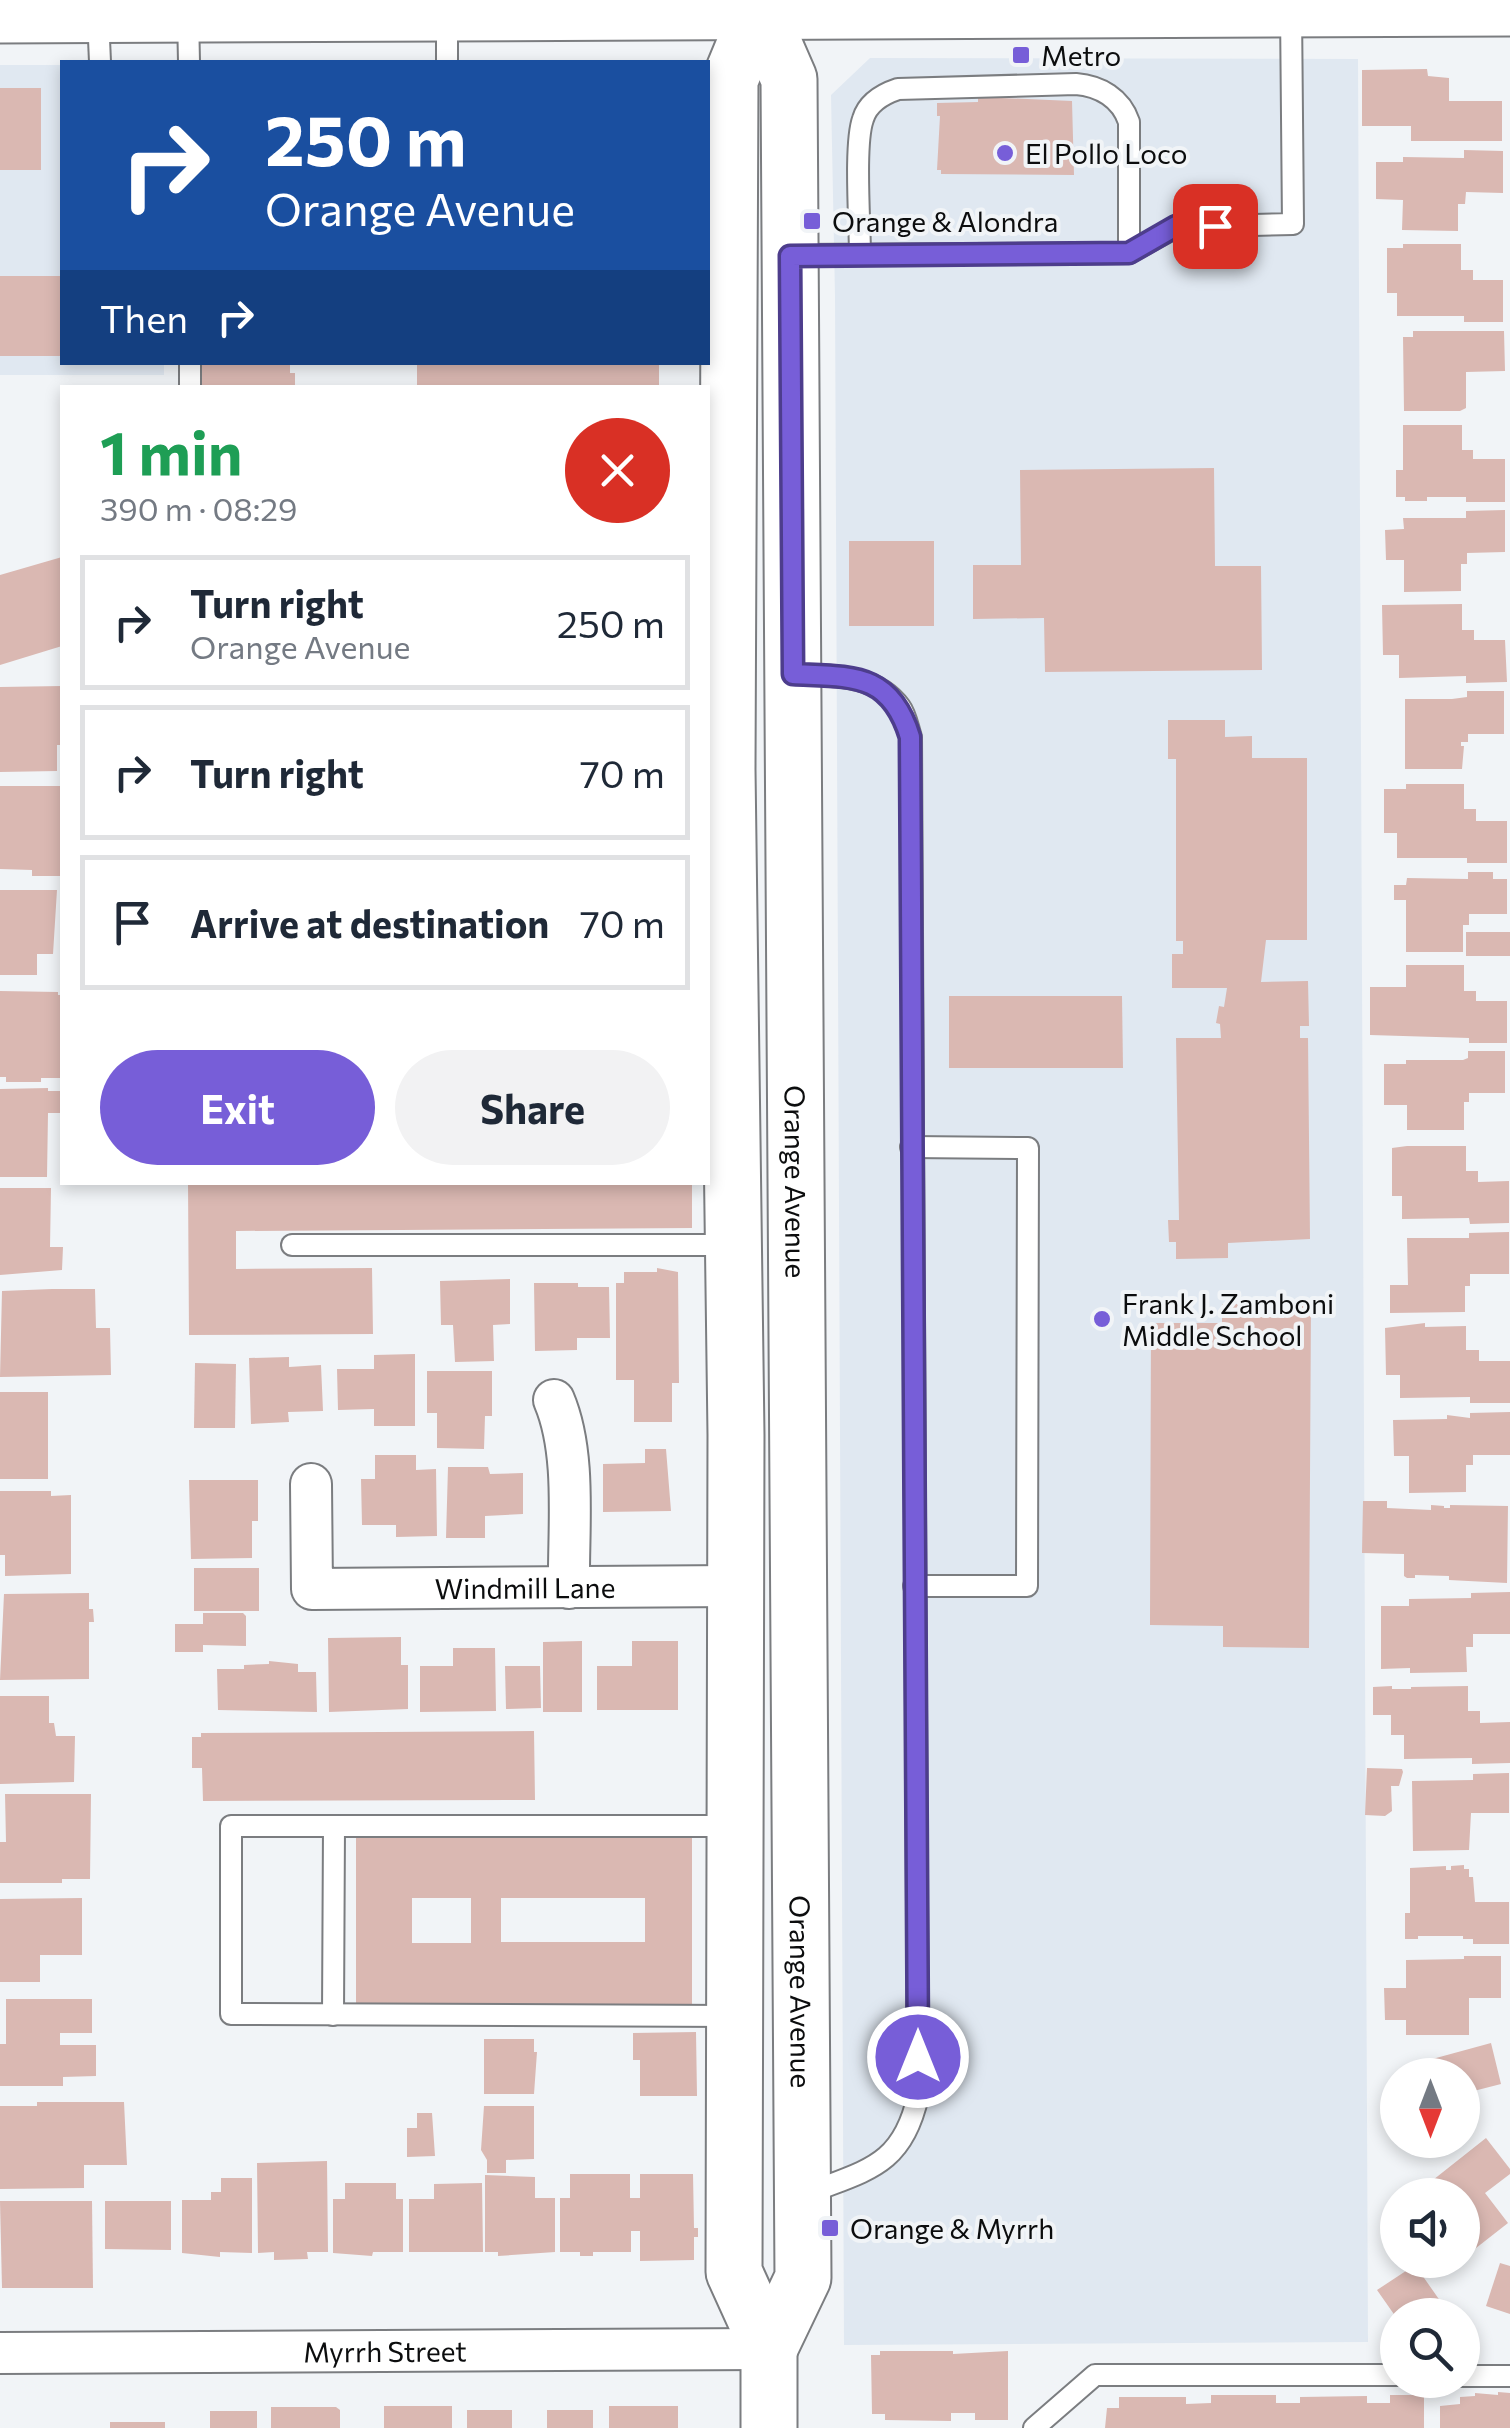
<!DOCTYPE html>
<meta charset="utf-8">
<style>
:root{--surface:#fff;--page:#f2f2f3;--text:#1f2937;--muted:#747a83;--line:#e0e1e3;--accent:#775ed8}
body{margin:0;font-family:Commissioner,sans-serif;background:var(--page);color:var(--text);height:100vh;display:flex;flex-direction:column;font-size:38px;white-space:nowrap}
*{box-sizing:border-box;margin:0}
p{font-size:32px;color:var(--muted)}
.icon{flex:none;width:55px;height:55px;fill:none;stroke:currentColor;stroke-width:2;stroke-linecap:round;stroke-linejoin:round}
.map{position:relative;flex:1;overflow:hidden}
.panel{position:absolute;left:60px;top:385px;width:650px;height:800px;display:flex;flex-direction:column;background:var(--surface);border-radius:0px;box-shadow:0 5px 15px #0003}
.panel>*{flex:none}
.banner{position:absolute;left:60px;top:60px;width:650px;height:305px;border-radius:0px;box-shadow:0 5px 15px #0003;background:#1a4fa0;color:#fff;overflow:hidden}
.needle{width:65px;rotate:180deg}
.controls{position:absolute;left:1380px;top:2058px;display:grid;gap:20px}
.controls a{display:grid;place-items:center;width:100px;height:100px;border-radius:50%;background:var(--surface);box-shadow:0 5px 15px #0003;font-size:50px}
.pin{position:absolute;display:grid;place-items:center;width:85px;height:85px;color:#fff;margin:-42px;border-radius:20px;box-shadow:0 5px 15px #0006}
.me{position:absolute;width:110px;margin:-55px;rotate:0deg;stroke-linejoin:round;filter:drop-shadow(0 0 8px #0008)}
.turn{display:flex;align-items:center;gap:35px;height:210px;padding:0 40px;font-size:45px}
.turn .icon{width:130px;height:130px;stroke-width:2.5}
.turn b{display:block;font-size:70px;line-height:85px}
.then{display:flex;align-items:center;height:95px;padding:0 40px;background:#0003;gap:20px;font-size:38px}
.round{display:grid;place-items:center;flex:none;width:105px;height:105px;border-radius:52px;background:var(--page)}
.overview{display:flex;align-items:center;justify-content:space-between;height:170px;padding:0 40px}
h1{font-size:60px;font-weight:700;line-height:75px;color:#1e9e55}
.button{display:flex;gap:20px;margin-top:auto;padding:20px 40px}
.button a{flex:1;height:115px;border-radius:60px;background:var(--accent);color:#fff;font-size:40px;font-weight:700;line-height:115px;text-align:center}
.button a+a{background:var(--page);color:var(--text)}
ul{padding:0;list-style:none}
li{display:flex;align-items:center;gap:30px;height:135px;margin:0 20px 15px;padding:0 20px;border:5px solid var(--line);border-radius:0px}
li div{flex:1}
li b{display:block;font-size:38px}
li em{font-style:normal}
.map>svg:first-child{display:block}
</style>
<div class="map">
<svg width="1510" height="2428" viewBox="0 0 1510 2428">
<rect width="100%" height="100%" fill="#f1f4f7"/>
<g fill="#e0e8f1">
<polygon points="870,58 1358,59 1368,2342 844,2345 835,296 831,95"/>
<polygon points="0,65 62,65 62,362 164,363 164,375 0,375"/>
</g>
<g fill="#dab8b2" fill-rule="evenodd">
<polygon points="1427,69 1428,76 1449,78 1449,101 1502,101 1502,141 1411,141 1411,126 1362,126 1362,70"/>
<rect x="0" y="88" width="41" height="82"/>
<polygon points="978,97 1072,101 1074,175 941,174 941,170 937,170 940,116 937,116 937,103 978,102"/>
<polygon points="1464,150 1503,151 1503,193 1466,192 1465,204 1458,204 1458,231 1402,230 1403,200 1376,199 1376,162 1403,162 1403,157 1464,158"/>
<polygon points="1403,244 1461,244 1461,270 1473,270 1473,280 1503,280 1503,322 1464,322 1464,316 1397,316 1397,293 1387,293 1387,248 1403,248"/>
<rect x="0" y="276" width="62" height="80"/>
<polygon points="1413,331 1504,331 1505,371 1466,372 1466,408 1460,411 1404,411 1403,337 1413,337"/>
<polygon points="202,362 290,362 290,373 295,373 295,388 202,388"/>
<rect x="417" y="362" width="242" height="26"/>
<polygon points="1403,425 1462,425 1462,450 1473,450 1473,459 1505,459 1505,502 1466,502 1466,497 1427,497 1427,501 1405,501 1405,497 1396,497 1396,470 1403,470"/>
<polygon points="1214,468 1215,566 1261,566 1262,670 1045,672 1044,618 973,619 973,565 1021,565 1020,470"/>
<polygon points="1505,510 1505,552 1467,553 1467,564 1461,564 1461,591 1404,592 1404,560 1386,560 1385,530 1404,529 1403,518 1466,518 1466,511"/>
<rect x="849" y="541" width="85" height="85"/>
<polygon points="62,557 62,646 0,665 0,575"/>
<polygon points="1462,604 1462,630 1474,630 1474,640 1505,640 1507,682 1466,683 1466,676 1399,678 1399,655 1383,655 1382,605"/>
<polygon points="62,686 62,745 57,745 57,771 0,772 0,687"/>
<polygon points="1467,691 1504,691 1504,734 1468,734 1468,742 1461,742 1461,746 1464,746 1462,769 1405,769 1405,699 1452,699 1467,697"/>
<polygon points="1168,720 1225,720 1225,737 1252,736 1252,758 1307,758 1307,940 1266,940 1261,982 1308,981 1309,1026 1300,1026 1300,1038 1308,1038 1310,1239 1228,1243 1228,1258 1176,1259 1176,1242 1169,1242 1168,1220 1179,1220 1176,1038 1221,1038 1220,1024 1216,1023 1219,1006 1224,1007 1227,988 1172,988 1172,954 1183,954 1183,941 1176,941 1176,759 1168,759"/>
<polygon points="1406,784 1464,784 1464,809 1476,809 1476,821 1507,821 1507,863 1467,863 1467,858 1397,858 1397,833 1384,833 1384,789 1406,789"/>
<polygon points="0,786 62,786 62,876 32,876 32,870 0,869"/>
<polygon points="1468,872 1493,872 1493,879 1507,879 1507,914 1469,914 1469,925 1463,925 1463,952 1406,952 1406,900 1394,900 1394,885 1406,885 1407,878 1468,879"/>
<polygon points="0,890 57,890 53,954 37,954 37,975 0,975"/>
<rect x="1466" y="932" width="44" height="24"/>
<polygon points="1406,965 1464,965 1464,991 1476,991 1476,1001 1507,1001 1507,1043 1469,1043 1469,1038 1370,1035 1370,987 1406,987"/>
<polygon points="0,991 58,992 58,995 62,995 62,1078 41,1078 41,1082 6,1082 6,1077 0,1077"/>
<polygon points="949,996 1122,996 1123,1068 949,1068"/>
<polygon points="1468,1051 1505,1051 1505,1093 1469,1093 1469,1102 1464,1102 1464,1130 1407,1130 1407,1105 1384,1105 1384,1064 1406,1064 1406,1060 1463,1060 1468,1058"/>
<polygon points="48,1088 48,1091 62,1091 62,1113 48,1113 47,1177 0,1177 0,1089"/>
<polygon points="1407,1146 1466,1146 1466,1171 1478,1171 1478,1182 1509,1181 1509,1223 1470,1224 1469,1218 1402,1219 1402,1196 1392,1196 1392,1148"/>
<polygon points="188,1182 692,1182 692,1228 236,1231 236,1269 372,1268 373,1334 189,1335"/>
<polygon points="0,1188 51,1188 50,1247 63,1247 62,1270 0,1275"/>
<polygon points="1509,1232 1509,1274 1470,1274 1470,1286 1465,1286 1465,1312 1390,1313 1390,1285 1408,1285 1407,1238 1469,1238 1469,1233"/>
<polygon points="657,1268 678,1272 679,1383 672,1383 672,1422 634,1422 634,1380 616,1380 616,1283 624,1283 624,1272 657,1272"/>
<polygon points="510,1279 510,1324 493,1325 494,1361 455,1362 453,1325 441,1325 440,1281"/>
<polygon points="534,1283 578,1283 578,1287 609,1287 610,1338 577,1338 577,1350 535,1351"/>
<polygon points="52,1289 95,1289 96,1328 110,1328 111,1375 0,1377 2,1291"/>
<polygon points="1222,1304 1311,1304 1309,1648 1223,1647 1223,1626 1150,1625 1151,1323 1222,1323"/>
<polygon points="1425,1323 1425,1327 1466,1326 1466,1350 1479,1350 1479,1361 1510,1361 1510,1403 1470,1403 1470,1397 1400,1398 1400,1375 1386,1375 1385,1328"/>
<polygon points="415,1354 415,1426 374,1426 374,1409 338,1410 337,1369 374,1369 374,1355"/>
<polygon points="289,1357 289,1367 321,1365 323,1411 288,1412 289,1422 251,1424 249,1358"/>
<polygon points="195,1363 236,1364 235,1428 194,1428"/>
<polygon points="427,1371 492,1371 492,1416 485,1416 484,1449 437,1448 437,1413 427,1413"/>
<rect x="0" y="1392" width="48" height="87"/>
<polygon points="1510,1412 1510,1455 1473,1455 1473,1465 1466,1465 1466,1492 1409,1493 1409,1456 1394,1456 1393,1420 1447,1419 1447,1415 1470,1418 1470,1413"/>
<polygon points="645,1449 666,1449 671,1511 603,1512 603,1464 645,1463"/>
<polygon points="375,1455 416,1455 416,1470 436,1469 437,1536 396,1537 396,1525 362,1525 361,1479 375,1479"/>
<polygon points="448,1467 488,1467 490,1474 523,1473 523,1514 485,1516 485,1538 446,1538"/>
<polygon points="189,1480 258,1480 258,1521 252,1521 252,1558 191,1559"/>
<polygon points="0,1491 51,1491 51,1496 71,1495 71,1574 5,1576 5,1555 0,1555"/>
<polygon points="1363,1501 1387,1501 1387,1508 1431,1510 1431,1505 1444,1506 1444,1508 1450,1508 1450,1505 1508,1506 1507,1583 1449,1580 1449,1576 1415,1575 1415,1578 1407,1578 1404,1576 1404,1554 1362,1553"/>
<rect x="194" y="1568" width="65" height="43"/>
<polygon points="1510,1592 1510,1634 1473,1634 1473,1647 1466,1647 1467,1672 1410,1673 1410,1668 1381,1669 1381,1606 1409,1606 1409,1599 1471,1598 1471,1593"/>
<polygon points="89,1593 89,1609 93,1609 94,1622 89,1622 89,1679 0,1680 4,1594"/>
<polygon points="203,1613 243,1613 246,1616 246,1646 203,1645 203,1652 175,1652 175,1624 203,1624"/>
<polygon points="401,1637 401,1665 408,1665 408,1709 329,1712 328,1638"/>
<polygon points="582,1641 582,1712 543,1712 543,1642"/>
<polygon points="632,1641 678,1641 678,1710 597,1710 597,1666 632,1666"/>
<polygon points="453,1648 495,1648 496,1711 420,1712 420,1666 453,1666"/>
<polygon points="269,1661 298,1664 298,1672 316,1672 317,1712 218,1710 217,1669 244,1669 244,1665 269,1664"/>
<polygon points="505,1666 540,1666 541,1708 506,1709"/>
<polygon points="1392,1686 1392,1689 1411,1689 1411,1687 1468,1686 1468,1711 1480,1711 1480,1723 1510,1722 1510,1763 1472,1764 1472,1758 1404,1759 1404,1735 1391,1735 1391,1715 1373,1715 1373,1687"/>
<polygon points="0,1696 49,1696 49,1723 54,1723 56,1736 75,1736 74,1782 0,1784"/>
<polygon points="534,1731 535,1800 203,1801 202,1768 192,1768 192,1737 201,1737 201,1733"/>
<polygon points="1367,1768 1402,1769 1403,1772 1399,1786 1391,1786 1392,1811 1385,1816 1365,1815"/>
<polygon points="1509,1773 1509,1813 1471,1813 1469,1850 1413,1851 1412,1781 1473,1780 1473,1774"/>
<polygon points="5,1794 91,1794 90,1879 62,1879 62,1883 0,1883 0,1842 6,1842"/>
<path d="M692 1832V2007L356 2008V1833ZM412 1898H471V1943H412ZM501 1898H645V1942H501Z"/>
<polygon points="1464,1865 1464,1869 1469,1869 1469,1877 1473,1877 1475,1902 1509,1902 1509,1944 1473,1944 1473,1939 1463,1939 1463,1936 1418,1936 1418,1939 1405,1939 1405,1913 1410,1913 1410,1868 1446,1866 1446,1870 1451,1870 1451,1866"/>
<polygon points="82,1898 82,1955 40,1955 40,1982 0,1982 0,1899"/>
<polygon points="1464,1956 1501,1956 1501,1998 1469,1998 1469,2035 1406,2035 1406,2020 1385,2020 1384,1988 1406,1988 1406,1960 1464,1959"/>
<polygon points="6,1999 92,1999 92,2033 60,2033 60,2045 96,2045 96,2076 63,2077 63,2086 0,2086 0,2044 6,2044"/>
<polygon points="696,2032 697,2096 640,2096 640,2060 633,2060 633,2033"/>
<polygon points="484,2039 534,2039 534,2052 537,2052 534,2094 484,2094"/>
<polygon points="1491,2043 1501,2084 1462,2094 1462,2075 1398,2075 1426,2066 1425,2061"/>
<polygon points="37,2102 124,2102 127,2165 84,2165 84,2188 0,2189 0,2106 37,2106"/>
<polygon points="484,2106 534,2106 534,2159 506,2160 506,2173 487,2173 487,2160 481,2150"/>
<polygon points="417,2113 432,2113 435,2156 407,2157 407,2128 417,2128"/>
<polygon points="1486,2138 1510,2169 1510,2174 1485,2193 1508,2223 1462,2259 1462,2195 1414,2195"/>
<polygon points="327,2161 328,2252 307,2252 308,2259 274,2260 274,2252 258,2253 257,2163"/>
<polygon points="570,2174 630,2174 630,2198 640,2198 640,2174 693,2174 694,2228 698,2228 698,2237 694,2237 694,2260 640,2261 640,2231 631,2231 631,2252 593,2252 593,2256 580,2256 580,2252 560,2252 560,2198 570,2198"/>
<polygon points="485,2175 535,2177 535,2198 555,2198 555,2252 498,2256 498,2252 485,2252"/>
<polygon points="221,2178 252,2178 252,2253 220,2252 220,2257 182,2253 182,2200 211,2200 211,2192 221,2192"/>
<polygon points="345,2183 396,2183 396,2199 403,2199 403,2252 373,2252 372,2256 333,2253 333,2199 345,2199"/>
<polygon points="482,2183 483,2252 409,2252 409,2199 434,2199 434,2184"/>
<polygon points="0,2201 92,2201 93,2288 2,2288"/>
<polygon points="105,2201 171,2201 171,2250 105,2249"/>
<polygon points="1500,2263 1510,2266 1510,2314 1486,2306"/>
<polygon points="1415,2265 1450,2315 1398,2315 1398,2320 1377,2290"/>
<polygon points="880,2351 953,2351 953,2354 1008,2351 1008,2420 975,2420 975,2413 951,2413 951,2421 885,2420 885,2414 872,2414 871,2355 880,2355"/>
<polygon points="1498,2392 1510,2393 1510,2428 1440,2428 1440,2406 1460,2404 1460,2397 1475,2396 1475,2393 1498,2395"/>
<polygon points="1211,2395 1276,2395 1276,2403 1300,2403 1300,2397 1367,2396 1367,2403 1390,2403 1390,2395 1424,2395 1424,2428 1105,2428 1107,2408 1119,2408 1119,2397 1186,2397 1186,2404 1211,2403"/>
<rect x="384" y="2406" width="68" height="22"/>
<rect x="609" y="2406" width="69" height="22"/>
<polygon points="271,2407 336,2407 340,2410 340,2428 271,2428"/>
<rect x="467" y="2410" width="45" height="18"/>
<rect x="547" y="2410" width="46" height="18"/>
<rect x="210" y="2411" width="47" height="17"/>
<rect x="110" y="2422" width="55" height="6"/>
</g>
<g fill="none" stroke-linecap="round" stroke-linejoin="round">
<defs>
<g id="lane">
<polyline points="447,14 447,62"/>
<polyline points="188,15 189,62"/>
<polyline points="98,16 100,62"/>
<polyline points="792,255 1129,253 1176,227 1293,224 1291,10"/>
<path d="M860 255C860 224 854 144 863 119 868 102 883 94 898 89L1076 84C1100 86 1121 98 1129 122V253"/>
<polyline points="190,362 190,388"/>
<path d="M797 674C833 676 876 674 900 707 906 715 908 728 911 737L918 2096C902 2168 865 2170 804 2195"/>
<polyline points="911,1147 1028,1148 1027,1586 914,1586"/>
<polyline points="292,1245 730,1245"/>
<polyline points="733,1826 231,1826 231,2014 733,2016"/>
<polyline points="333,2015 334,1826"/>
<polyline points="1462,2376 1510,2376"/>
<polyline points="1034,2428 1095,2375 1398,2375"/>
</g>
<g id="street">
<path d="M554 1400C577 1454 568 1529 569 1588"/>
<path id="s1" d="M311 1484 312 1589 736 1586"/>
<path id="s2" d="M0 2353 769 2349"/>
</g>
<g id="secondary">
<polyline points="759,0 759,10 730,80 727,769 736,1435 734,2272 769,2349 769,2428"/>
<path id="s3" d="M759 10 789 79 803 2278 769 2349"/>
<polyline points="0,15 1510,8"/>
</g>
</defs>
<use href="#lane" stroke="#7b7d80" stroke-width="24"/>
<use href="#street" stroke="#7b7d80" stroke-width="44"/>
<use href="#secondary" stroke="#7b7d80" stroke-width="59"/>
<use href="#lane" stroke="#fff" stroke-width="20"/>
<use href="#street" stroke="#fff" stroke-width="40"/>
<use href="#secondary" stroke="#fff" stroke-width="55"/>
</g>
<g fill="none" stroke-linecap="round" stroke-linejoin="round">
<defs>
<path id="route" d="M918 2057 910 737C890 672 852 677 793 674L790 256 1129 253 1176 226H1215"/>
</defs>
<use href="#route" stroke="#4d3d8c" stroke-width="25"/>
<use href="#route" stroke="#775ed8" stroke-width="18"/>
</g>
<g fill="#775ed8" stroke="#f1f4f7" stroke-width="4">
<rect x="1011" y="45" width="20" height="20" rx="5"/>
<circle cx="1005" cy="153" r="10"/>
<rect x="802" y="211" width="20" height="20" rx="5"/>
<circle cx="1102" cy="1319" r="10"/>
<rect x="820" y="2218" width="20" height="20" rx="5"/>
</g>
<g text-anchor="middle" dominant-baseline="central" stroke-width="8" stroke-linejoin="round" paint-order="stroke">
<g font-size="28" fill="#0c0d0e" stroke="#f1f4f7" text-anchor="start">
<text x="1041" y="55">Metro</text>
<text x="1025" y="153">El Pollo Loco</text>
<text x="832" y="221">Orange &amp; Alondra</text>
<text x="1122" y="1303">Frank J. Zamboni<tspan x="1122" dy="32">Middle School</tspan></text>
<text x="850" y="2228">Orange &amp; Myrrh</text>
</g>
<g font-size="28" fill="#0c0d0e" stroke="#f1f4f7">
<text stroke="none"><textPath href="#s3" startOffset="1178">Orange Avenue</textPath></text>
<text stroke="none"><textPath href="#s1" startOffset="318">Windmill Lane</textPath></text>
<text stroke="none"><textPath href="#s3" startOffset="1988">Orange Avenue</textPath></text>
<text stroke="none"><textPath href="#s2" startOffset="385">Myrrh Street</textPath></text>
</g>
</g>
</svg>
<div class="controls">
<a><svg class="needle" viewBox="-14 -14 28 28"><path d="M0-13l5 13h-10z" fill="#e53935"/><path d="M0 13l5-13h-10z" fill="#747a83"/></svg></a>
<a><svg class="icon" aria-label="sound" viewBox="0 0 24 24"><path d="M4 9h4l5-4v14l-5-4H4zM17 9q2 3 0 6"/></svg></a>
<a><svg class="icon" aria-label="search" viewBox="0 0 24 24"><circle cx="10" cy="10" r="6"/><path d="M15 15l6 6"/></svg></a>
</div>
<div class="pin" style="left:1215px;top:226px;background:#d93025"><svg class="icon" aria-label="arrive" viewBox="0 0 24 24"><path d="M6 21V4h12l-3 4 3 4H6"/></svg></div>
<svg class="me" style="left:918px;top:2057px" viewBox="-20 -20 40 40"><circle r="17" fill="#775ed8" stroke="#fff" stroke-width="3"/><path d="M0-11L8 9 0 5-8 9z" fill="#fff"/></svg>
<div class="banner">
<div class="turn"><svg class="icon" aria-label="right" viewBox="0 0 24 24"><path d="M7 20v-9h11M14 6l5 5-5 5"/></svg><div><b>250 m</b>Orange Avenue</div></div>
<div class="then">Then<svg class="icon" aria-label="right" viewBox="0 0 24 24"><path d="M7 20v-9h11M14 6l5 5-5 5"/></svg></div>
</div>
<section class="panel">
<div class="overview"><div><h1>1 min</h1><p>390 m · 08:29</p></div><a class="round" style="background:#d93025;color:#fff"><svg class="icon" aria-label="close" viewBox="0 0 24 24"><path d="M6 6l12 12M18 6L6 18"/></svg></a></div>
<ul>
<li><svg class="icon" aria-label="right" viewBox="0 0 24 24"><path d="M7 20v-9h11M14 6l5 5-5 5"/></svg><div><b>Turn right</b><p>Orange Avenue</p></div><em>250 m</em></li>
<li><svg class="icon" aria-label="right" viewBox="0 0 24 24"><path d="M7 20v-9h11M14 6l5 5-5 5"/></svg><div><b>Turn right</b></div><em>70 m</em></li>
<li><svg class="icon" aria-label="arrive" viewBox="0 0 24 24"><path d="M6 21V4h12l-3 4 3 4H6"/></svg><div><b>Arrive at destination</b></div><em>70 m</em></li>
</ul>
<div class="button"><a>Exit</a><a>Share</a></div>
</section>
</div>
